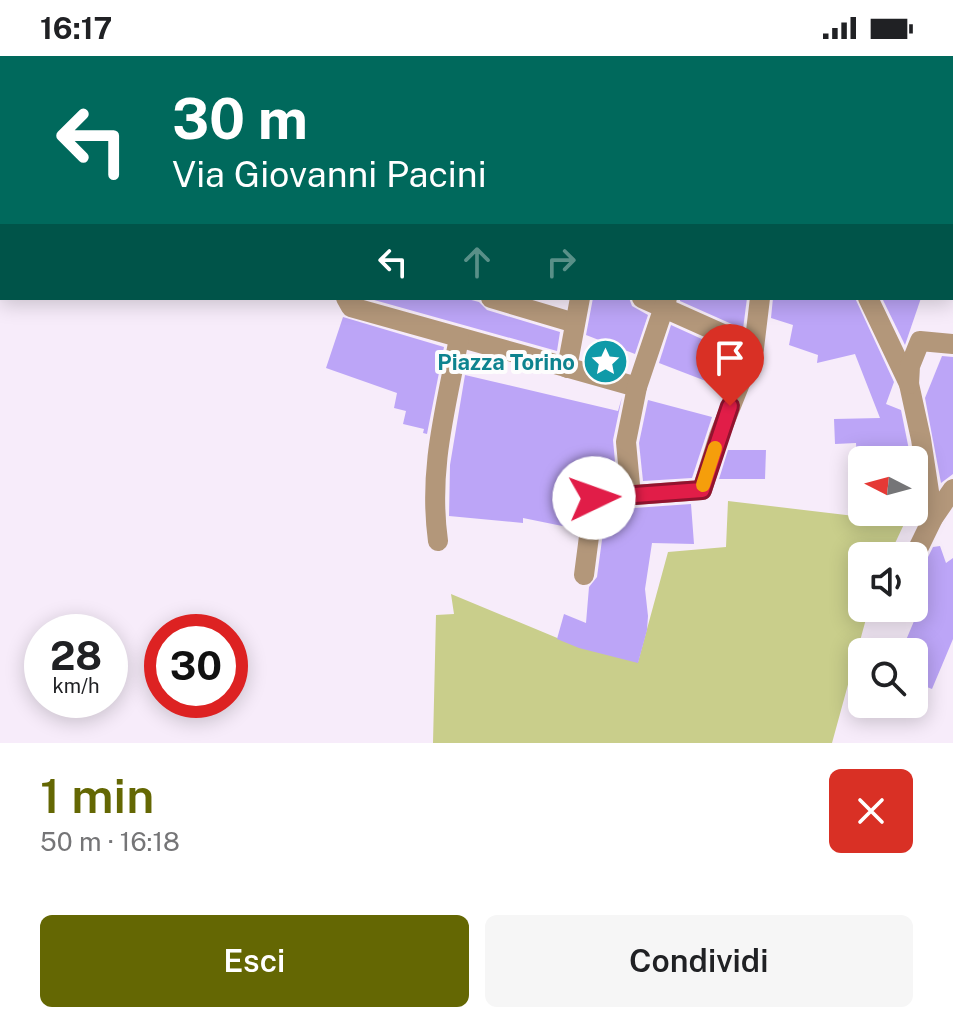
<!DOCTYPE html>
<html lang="it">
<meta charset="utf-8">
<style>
:root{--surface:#fff;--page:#f6f6f6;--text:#202124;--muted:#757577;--accent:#646703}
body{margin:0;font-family:"Public Sans",sans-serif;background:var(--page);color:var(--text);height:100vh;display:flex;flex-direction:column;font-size:30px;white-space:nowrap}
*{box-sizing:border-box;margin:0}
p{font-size:26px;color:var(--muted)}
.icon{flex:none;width:44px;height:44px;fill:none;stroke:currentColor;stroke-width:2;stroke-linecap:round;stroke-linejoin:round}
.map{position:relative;height:687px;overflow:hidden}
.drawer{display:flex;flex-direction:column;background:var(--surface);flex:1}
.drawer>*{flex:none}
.banner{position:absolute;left:0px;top:0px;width:954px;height:244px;box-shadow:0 4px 20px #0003;background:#00695c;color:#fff;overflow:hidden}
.needle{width:52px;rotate:276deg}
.tools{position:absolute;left:848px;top:390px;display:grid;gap:16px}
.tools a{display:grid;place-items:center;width:80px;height:80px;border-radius:12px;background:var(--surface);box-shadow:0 4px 20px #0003;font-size:40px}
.speed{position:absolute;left:24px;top:558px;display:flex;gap:16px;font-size:40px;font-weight:700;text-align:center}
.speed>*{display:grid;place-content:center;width:104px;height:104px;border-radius:50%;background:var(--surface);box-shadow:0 4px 20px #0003;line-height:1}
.speed small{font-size:20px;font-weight:400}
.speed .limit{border:12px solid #d22;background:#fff;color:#111}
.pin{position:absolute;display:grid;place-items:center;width:68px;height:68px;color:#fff;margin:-82px -34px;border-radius:50% 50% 50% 0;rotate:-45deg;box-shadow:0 0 8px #0007}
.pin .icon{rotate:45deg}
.me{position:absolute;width:88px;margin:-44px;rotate:87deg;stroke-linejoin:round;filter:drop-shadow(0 0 6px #0008)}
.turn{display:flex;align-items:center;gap:28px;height:168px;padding:0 40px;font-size:36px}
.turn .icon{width:104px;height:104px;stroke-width:2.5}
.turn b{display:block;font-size:56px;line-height:68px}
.lanes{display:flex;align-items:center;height:76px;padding:0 40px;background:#0003;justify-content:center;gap:40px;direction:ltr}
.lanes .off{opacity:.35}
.round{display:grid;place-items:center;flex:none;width:84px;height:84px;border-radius:12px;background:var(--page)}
.headline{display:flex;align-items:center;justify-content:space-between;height:136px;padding:0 40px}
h1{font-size:48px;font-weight:600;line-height:60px;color:var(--accent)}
.cta{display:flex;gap:16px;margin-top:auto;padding:16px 40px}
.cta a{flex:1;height:92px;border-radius:12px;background:var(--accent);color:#fff;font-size:32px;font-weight:600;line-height:92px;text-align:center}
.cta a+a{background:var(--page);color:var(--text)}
.status{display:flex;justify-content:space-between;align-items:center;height:56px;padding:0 40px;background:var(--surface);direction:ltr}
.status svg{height:22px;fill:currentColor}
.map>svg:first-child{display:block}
</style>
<div class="status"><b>16:17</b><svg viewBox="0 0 49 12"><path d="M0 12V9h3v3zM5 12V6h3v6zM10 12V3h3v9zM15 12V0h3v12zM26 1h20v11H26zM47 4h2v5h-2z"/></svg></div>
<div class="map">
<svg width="953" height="687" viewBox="0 0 953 687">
<rect width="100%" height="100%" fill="#f7ecfa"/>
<polygon fill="#c9ce8b" points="728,445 905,466 889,500 862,500 862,552 869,552 832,687 433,687 436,559 454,558 451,538 579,591 638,606 668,496 726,491"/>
<g fill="#bca5f7">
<polygon points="367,242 464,242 479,246 487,254 560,276 557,295"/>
<polygon points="593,242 629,242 632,250 648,259 635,298 586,279"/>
<polygon points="680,242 747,242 743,273 680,245"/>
<polygon points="773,242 855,242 894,326 886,348 901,354 911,404 857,404 856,387 835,388 834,363 880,362 855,298 817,307 818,299 789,289 793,269 771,262"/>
<polygon points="882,242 921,242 905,289"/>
<polygon points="343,261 444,291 427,378 423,377 424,373 403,368 406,355 394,352 397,337 326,312"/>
<polygon points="671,269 737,299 724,332 659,307"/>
<polygon points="942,300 953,301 953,418 941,427 925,342"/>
<polygon points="465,319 618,355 622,341 613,384 617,427 592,429 584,434 577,473 523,462 523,467 449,460 450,409"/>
<polygon points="648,344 712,361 692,422 643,425 639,387"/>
<polygon points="728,394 766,394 765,423 719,423"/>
<polygon points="691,448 694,488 652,487 645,533 648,560 647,574 638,607 579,592 557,583 564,558 586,567 589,531 597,521 606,454"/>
<polygon points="940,490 946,507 953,502 953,583 932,633 914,626 914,596 901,596 917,558 914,556 914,517 925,507 933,491"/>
</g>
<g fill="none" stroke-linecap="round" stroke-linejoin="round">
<g stroke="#b3977a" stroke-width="20">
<polyline points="334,2 334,0"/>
<polyline points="450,2 450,0"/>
<polyline points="530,2 531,0"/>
<polyline points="623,2 623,0"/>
<polyline points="911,2 912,0"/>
<polyline points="346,242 351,251 637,331"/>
<polyline points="491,242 575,267"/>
<polyline points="642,242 754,292"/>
<polyline points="868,242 909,328 921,383 933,462"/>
<polyline points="567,312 580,242"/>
<polyline points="909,328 910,310 920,285 953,288"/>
<polyline points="631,440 626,386 637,331 667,242"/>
<path d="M438 485C428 413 446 352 459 282"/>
<polyline points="914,501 933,462 953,433"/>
<polyline points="584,519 594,442 702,434 719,380 754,292 760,242"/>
</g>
</g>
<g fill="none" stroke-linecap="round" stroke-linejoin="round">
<defs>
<polyline id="route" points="594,442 702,434 730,350"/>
</defs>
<use href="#route" stroke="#92132f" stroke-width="20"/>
<use href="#route" stroke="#e11d48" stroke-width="14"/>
<polyline stroke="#f59e0b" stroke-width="14" points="703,429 715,392"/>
</g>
<defs>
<symbol id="sight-disc" viewBox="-11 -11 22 22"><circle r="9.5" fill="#0f9aa8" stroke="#fdfdfd"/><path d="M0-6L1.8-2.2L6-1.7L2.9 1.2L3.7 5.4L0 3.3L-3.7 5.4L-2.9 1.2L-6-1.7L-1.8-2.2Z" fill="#fff"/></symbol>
</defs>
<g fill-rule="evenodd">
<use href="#sight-disc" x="580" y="280" width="51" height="51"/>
</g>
<g text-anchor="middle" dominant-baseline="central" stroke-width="8" stroke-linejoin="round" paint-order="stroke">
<g font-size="22" font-weight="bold" fill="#0d838f" stroke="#fdfdfd" text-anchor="end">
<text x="575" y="306">Piazza Torino</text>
</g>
</g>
</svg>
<div class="tools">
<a><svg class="needle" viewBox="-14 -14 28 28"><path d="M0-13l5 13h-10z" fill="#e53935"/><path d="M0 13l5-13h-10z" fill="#757577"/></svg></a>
<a><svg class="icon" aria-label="sound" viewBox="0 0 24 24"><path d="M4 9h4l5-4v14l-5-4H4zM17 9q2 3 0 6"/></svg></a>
<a><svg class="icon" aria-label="search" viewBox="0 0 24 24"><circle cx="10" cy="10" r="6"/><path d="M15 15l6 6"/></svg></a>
</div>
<div class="speed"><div>28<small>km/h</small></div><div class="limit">30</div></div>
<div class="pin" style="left:730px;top:350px;background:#d93025"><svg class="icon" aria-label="arrive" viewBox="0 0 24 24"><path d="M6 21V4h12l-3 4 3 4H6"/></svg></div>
<svg class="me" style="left:594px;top:442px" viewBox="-20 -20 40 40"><circle r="19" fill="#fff"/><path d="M0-13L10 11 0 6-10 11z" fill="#e11d48"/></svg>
<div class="banner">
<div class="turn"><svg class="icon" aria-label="left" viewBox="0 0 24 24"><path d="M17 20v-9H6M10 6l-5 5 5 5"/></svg><div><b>30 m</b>Via Giovanni Pacini</div></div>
<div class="lanes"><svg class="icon" aria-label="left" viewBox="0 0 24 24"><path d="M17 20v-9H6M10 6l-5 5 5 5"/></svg><svg class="icon off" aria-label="ahead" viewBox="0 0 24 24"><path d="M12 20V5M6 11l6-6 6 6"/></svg><svg class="icon off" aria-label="right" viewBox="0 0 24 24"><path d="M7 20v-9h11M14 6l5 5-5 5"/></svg></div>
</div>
</div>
<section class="drawer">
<div class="headline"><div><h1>1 min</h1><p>50 m · 16:18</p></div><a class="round" style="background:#d93025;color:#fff"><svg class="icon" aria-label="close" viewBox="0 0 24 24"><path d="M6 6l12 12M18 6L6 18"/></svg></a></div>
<div class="cta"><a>Esci</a><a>Condividi</a></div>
</section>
